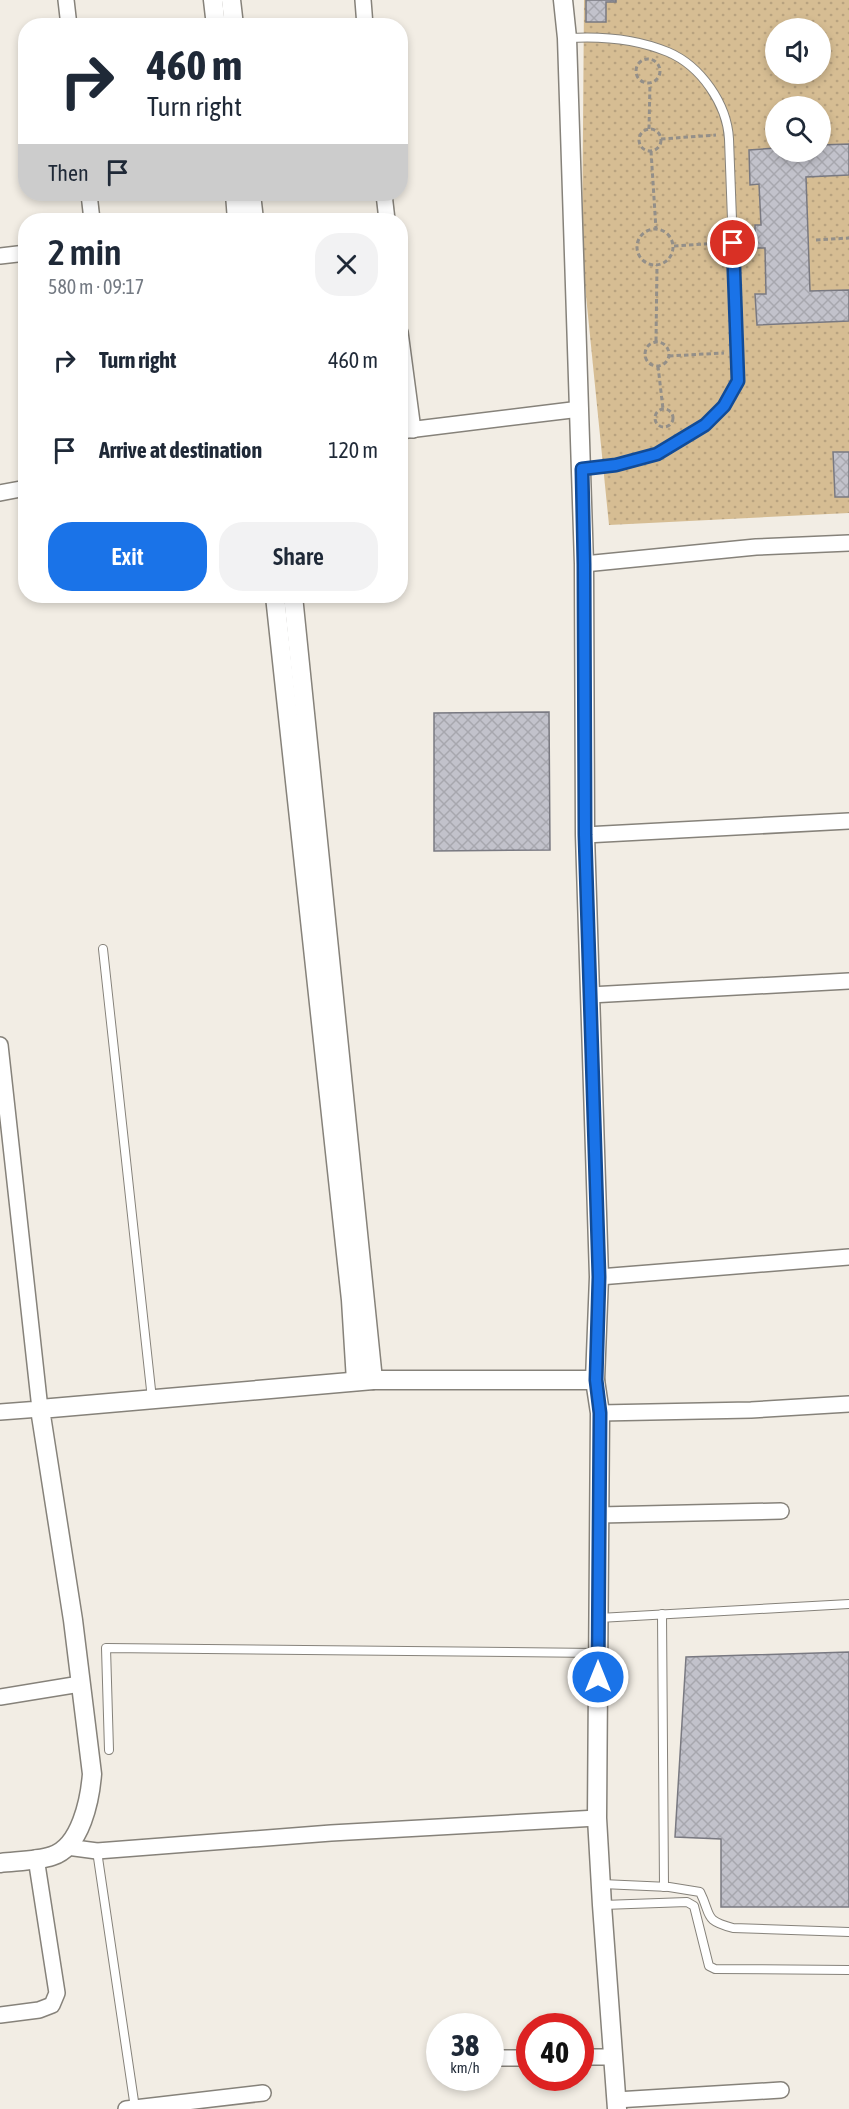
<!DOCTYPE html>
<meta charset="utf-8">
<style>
:root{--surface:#fff;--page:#f2f2f3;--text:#1f2937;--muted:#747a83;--accent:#1a73e8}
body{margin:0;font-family:"Asap Condensed",sans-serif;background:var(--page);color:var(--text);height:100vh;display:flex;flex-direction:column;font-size:22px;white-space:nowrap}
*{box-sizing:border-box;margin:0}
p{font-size:20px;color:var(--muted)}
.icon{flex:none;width:33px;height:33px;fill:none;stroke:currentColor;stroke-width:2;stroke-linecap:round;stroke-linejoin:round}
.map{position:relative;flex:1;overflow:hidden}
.side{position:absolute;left:18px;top:213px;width:390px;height:390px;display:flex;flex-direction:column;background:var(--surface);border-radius:24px;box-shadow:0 3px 9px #0003}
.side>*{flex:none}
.hud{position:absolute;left:18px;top:18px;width:390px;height:183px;border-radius:24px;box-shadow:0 3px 9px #0003;background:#fff;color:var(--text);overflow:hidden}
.fabs{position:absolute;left:765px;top:18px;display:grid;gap:12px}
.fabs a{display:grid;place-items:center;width:66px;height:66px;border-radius:50%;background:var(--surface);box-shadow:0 3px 9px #0003;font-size:30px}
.speed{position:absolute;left:426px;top:2013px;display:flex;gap:12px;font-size:30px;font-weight:700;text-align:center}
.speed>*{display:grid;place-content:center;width:78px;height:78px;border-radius:50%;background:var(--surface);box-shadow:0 3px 9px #0003;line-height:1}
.speed small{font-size:15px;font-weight:400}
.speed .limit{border:9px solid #d22;background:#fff;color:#111}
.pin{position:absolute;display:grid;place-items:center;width:51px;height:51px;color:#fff;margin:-26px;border:3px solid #fff;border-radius:50%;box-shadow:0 2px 6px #0007}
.me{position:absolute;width:66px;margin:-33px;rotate:0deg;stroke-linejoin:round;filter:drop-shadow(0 0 4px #0008)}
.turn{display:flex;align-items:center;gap:21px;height:126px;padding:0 30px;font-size:27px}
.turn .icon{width:78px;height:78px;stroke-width:2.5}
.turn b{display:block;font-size:42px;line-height:51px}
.then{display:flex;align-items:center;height:57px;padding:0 30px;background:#0003;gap:12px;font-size:22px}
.round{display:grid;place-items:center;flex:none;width:63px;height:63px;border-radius:24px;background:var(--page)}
.overview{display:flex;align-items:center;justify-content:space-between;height:102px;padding:0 30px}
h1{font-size:36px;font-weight:600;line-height:45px}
.primary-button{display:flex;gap:12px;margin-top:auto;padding:12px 30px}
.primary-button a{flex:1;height:69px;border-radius:24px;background:var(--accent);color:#fff;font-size:24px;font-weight:600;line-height:69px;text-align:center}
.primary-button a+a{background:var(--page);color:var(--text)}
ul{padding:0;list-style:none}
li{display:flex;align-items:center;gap:18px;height:90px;padding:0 30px}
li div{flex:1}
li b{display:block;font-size:22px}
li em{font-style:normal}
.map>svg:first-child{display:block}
</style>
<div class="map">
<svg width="849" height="2109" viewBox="0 0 849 2109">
<defs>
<pattern id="park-dots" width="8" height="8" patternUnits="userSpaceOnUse" patternTransform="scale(1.5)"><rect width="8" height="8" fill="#d6bd93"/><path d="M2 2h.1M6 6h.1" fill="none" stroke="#b8a27f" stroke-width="1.8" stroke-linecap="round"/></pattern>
<pattern id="building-cross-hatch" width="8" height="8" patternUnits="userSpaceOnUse" patternTransform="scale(1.5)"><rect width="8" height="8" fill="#c2c2cb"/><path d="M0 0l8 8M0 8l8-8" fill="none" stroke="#a7a7ae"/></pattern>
</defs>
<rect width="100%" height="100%" fill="#f2ede4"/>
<path fill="url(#park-dots)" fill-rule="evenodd" d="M584 0H849V513L609 525 582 256ZM776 28H820V74H776ZM776 106H820V152H776Z"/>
<g fill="url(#building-cross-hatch)" stroke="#797981" stroke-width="1.5">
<polygon points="586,0 616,0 616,2 606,2 606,22 586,22"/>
<polygon points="849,144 849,175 806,177 810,291 849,290 849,321 757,325 755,294 766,294 765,248 755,248 755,225 761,225 759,184 750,185 749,150 776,148 776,152 820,152 820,145"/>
<polygon points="833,452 849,452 849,497 835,497"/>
<polygon points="549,712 550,850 434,851 434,713"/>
<polygon points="849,1652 849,1907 721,1907 721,1839 675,1837 686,1657"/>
</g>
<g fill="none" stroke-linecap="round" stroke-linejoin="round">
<defs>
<g id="service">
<path d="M568 38C601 36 637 39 668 52 701 66 727 104 729 139L738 381C733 389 730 399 724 406 715 419 701 428 688 436 650 459 625 464 582 469"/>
<polyline points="103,949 152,1399"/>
<polyline points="662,1614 664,1887"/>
<polyline points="599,1618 849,1604"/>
<polyline points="109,1750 106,1648 598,1653"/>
<polyline points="97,1851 135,2108"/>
<path d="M602 1884 669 1887 700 1892C712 1916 703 1920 733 1928L849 1932"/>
<polyline points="603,1905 687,1902 694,1906 709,1966 715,1969 849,1970"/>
</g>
<g id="minor">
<polyline points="66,0 69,26"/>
<polyline points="363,0 365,26"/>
<polyline points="89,194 92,220"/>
<polyline points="384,194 387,220"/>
<polyline points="0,256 26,253"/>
<polyline points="400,332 413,430"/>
<polyline points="400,431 580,409"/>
<polyline points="0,493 26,488"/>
<polyline points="584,564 756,547 849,543"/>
<polyline points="585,835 849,821"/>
<polyline points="590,995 849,981"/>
<polyline points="0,1045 40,1409 0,1412"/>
<polyline points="599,1277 849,1257"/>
<polyline points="600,1413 751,1410 849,1404"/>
<polyline points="599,1515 781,1511"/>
<polyline points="0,1697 80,1684"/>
<polyline points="67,1847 97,1851 331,1833 597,1818"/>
<polyline points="0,2015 39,2010 52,2005 57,1993 36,1858"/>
<polyline points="580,2057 613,2057"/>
<polyline points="490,2058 530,2058"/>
<polyline points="616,2100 781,2090"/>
<polyline points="126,2109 263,2093"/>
</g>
<g id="tertiary">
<polyline points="213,0 216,26"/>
<polyline points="231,0 234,26"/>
<polyline points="563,0 567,38 584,564 585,835 599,1277 595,1380 600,1413 597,1818 602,1905 617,2109"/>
<polyline points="235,194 237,220"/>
<polyline points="251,194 254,220"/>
<polyline points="275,596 351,1300 356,1381"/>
<polyline points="293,596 373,1380"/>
<path d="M0 1863C16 1861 37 1861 52 1856 81 1847 90 1799 92 1774L73 1620 40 1409 373 1380H595"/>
</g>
</defs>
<use href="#service" stroke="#86827a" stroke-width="10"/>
<use href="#minor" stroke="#86827a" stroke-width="18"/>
<use href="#tertiary" stroke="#86827a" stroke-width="21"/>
<g stroke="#938f89" stroke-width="3" stroke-dasharray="4.5 3" stroke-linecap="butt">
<circle cx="648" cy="71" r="12"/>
<circle cx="650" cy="140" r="11"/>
<polyline points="649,129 650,83"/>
<polyline points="661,139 716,135"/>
<polyline points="651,151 656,229"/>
<circle cx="655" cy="247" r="18"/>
<polyline points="816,240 849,238"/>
<polyline points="674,246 720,243"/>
<polyline points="656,341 657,265"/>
<circle cx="657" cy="354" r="12"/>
<polyline points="669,356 724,353"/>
<polyline points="658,366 663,409"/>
<circle cx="664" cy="418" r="9"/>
</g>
<use href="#service" stroke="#fff" stroke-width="8"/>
<use href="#minor" stroke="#fff" stroke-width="15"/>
<use href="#tertiary" stroke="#fff" stroke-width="18"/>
</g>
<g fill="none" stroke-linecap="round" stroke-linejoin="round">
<defs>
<polyline id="route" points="598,1677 600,1413 596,1380 599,1277 585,835 584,564 582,469 616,465 657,454 705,425 724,406 738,381 733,243"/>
</defs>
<use href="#route" stroke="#114b97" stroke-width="15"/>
<use href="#route" stroke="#1a73e8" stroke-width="10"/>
</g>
</svg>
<div class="fabs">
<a><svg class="icon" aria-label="sound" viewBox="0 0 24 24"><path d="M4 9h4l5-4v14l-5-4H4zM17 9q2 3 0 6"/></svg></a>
<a><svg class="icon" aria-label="search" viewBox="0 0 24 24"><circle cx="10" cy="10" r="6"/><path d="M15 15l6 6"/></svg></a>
</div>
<div class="speed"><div>38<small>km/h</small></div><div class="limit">40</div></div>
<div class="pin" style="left:733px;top:243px;background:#d93025"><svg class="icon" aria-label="arrive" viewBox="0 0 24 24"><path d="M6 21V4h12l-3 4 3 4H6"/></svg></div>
<svg class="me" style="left:598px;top:1677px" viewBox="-20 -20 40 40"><circle r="17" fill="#1a73e8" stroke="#fff" stroke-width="3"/><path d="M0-11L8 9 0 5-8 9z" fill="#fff"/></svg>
<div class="hud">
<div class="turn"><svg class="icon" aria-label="right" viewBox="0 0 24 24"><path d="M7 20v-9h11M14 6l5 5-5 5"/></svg><div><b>460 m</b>Turn right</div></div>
<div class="then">Then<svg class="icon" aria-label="arrive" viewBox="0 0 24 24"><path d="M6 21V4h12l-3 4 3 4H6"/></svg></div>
</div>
<section class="side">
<div class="overview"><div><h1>2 min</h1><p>580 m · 09:17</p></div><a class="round"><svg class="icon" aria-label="close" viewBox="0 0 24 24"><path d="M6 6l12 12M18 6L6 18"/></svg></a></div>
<ul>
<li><svg class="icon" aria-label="right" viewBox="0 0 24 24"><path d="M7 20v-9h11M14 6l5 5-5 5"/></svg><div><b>Turn right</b></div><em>460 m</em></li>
<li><svg class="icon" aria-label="arrive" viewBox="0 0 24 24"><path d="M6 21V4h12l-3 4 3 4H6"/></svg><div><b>Arrive at destination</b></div><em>120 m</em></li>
</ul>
<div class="primary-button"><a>Exit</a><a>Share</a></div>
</section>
</div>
